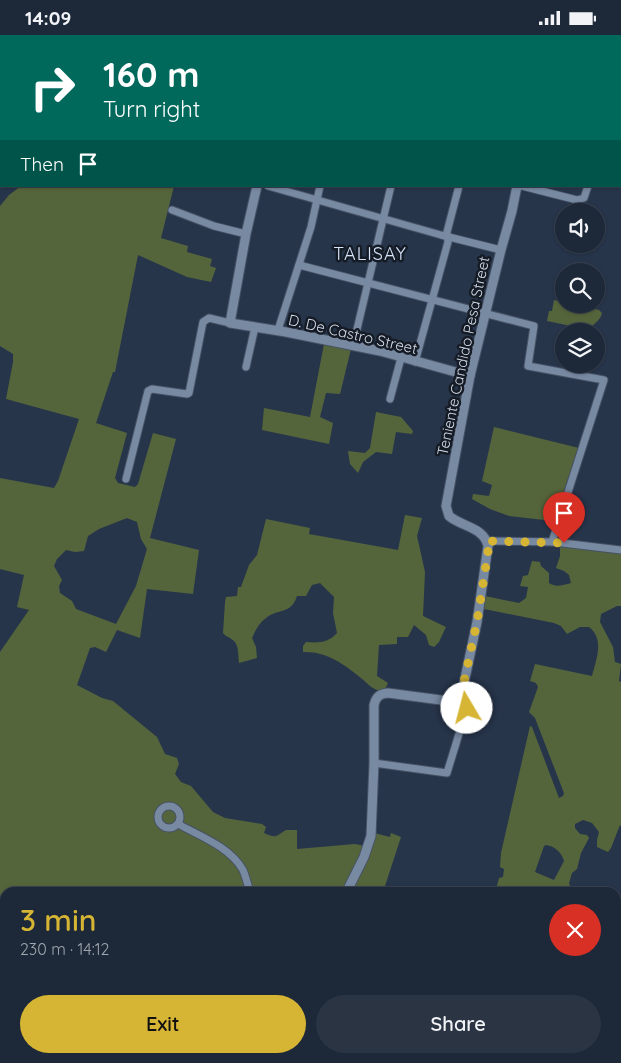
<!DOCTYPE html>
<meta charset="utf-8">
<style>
:root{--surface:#1d2838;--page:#2a3443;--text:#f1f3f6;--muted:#a0a6ae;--line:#3b4453;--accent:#d6b534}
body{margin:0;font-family:Quicksand,sans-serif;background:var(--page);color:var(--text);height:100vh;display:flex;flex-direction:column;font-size:19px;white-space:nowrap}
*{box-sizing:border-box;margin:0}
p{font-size:16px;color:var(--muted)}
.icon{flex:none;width:28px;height:28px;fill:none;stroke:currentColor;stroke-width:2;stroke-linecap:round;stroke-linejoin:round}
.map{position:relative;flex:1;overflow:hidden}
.drawer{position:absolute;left:0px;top:852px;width:621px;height:176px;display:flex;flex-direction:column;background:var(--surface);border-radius:15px 15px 0 0;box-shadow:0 1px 4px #0004,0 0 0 1px var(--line)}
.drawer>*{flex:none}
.banner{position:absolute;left:0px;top:0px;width:621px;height:152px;box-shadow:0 1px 4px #0004,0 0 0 1px var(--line);background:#00695c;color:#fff;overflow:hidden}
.controls{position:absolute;left:555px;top:168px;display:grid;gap:10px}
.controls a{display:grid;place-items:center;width:50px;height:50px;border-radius:50%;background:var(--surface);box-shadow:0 1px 4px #0004,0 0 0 1px var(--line);font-size:25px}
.pin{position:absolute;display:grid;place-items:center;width:42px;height:42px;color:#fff;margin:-51px -21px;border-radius:50% 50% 50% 0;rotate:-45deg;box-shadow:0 0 5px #0007}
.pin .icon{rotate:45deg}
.me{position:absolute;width:55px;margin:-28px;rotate:352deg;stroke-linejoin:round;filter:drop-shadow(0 0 4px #0008)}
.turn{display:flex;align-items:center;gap:18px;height:105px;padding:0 20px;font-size:22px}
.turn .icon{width:65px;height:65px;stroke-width:2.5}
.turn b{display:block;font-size:35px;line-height:42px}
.then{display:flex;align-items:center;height:48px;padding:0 20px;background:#0003;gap:10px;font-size:19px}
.round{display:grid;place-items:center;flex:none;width:52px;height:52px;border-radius:26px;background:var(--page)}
.overview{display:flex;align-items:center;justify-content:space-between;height:85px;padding:0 20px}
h1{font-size:30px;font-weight:600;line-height:38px;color:var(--accent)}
.cta{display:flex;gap:10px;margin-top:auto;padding:10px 20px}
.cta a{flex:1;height:58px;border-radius:30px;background:var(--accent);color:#111;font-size:20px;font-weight:600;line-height:58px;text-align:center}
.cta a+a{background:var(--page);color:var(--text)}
.status{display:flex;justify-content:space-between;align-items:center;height:35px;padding:0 25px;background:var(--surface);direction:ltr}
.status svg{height:14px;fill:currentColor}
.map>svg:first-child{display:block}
</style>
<div class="status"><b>14:09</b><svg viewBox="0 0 49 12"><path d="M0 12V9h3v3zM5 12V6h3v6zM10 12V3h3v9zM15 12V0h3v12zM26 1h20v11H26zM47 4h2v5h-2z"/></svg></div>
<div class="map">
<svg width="621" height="1028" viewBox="0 0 621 1028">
<rect width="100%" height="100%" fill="#27354b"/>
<g fill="#55653b" fill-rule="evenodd">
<path d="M21 151H174L161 203 188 211 187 217 212 224 210 231 216 233 211 247 187 242 138 220 115 337H113L96 388 127 398 115 443 118 448 135 452 138 449 153 398 176 404 150 503 199 515 193 559 147 554 140 603 117 595 106 617 95 612 90 613 77 650 102 663 113 666 157 702 165 719 177 723 179 729 175 739 181 747 191 751 213 777 225 783 262 789 266 792 264 798C277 804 276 801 286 795H297V814L355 809 365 811 343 857 5 858V947L0 945V617L29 575 17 572 24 540 0 534V443L54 453 58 446 79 384 6 364 13 327V319L0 311V171L9 160ZM127 483 137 487 141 504 147 514 136 551 116 589 76 574 72 566 60 558 59 551 62 545 54 531 57 524 66 515 75 517 84 516 88 501 99 494Z"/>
<path d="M554 265 599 275 602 278C600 288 586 296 576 296V292L547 286 549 276H552Z"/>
<polygon points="324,309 351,314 340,359 326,358 320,382 333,388 329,409 262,395 264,373 310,382"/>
<polygon points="376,377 401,382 413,396 412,399 396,397 392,419 376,417 363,427 358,438 350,429 348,416 365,418 370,413"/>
<polygon points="494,392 579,413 553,486 509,481 490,474 472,464 473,459 489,461 492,450 482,446"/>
<path d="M405 480 422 483 417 501 425 537 423 581 446 592 439 607 434 612 429 610 426 600 414 590 408 602H397V609L379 610 377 641 388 648 385 654C383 655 380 656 377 655 371 653 366 647 361 643 344 629 326 616 303 617V611L306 607C319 608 328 608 337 598L333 578 334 562 320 548 312 550 306 561H297C291 580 278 573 266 583 259 588 255 596 252 603L256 612 257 623 239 628C238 621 239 611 234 606 230 602 226 602 223 598L225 567 226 562 237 561 238 552H241L249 530 257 520 266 484 310 493 309 499 398 515Z"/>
<path d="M560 510 621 518V571H617L601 579 600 587 613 612 615 627 621 629 619 646 621 647V791L620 790 611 813 608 817 597 812V805L599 797 592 788 583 785 575 789V793L580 799 587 800 589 803 581 818 577 834 572 838 569 848 572 857H492L497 851 499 843 503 842 504 834 500 832 501 818 530 691 532 692 559 763 563 761 564 758 535 683 529 677 538 652 536 648 530 646 535 629 592 641C596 625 605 604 589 592H580L567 599 561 591 554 588 484 574 485 561 519 568 526 563 528 552 520 551 523 541 528 540 532 526 540 527 541 531 549 538V548C556 553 563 550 571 548L569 540 564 536 556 533 560 521ZM546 810C555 811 562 818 564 826L554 845 535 837 544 811Z"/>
<polygon points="374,798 390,802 391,798 401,802 383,857 350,858"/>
<polygon points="254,1024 394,1024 392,1028 273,1028"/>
<polygon points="478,1024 572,1024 577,1028 475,1028"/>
</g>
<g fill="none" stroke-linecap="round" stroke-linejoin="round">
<defs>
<g id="minor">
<polyline points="366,1 366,0"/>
<polyline points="430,1 430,0"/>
<polyline points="620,126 621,126"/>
<polyline points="268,151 441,200 501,215"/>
<polyline points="522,151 577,165 584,163 588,151"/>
<polyline points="172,175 214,191 246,199"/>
<polyline points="299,230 534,291 528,331 604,345 552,507"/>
<polyline points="278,295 311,192 320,151"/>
<polyline points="353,311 391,151"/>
<polyline points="415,327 448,207 447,197 459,151"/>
<polyline points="246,332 255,292"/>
<polyline points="390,364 401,323"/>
<polyline points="126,444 148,356 152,354 187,359 189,358 203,287 209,283 230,288"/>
<polyline points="487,506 554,507 621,515"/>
<polyline points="374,728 447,738 466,676 466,670 460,665"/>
<circle cx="169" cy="782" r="11"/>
<path d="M178 789C200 801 230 812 243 835 246 842 248 850 250 858"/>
<polyline points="0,957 5,954"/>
</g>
<g id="tertiary">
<polyline points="284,1 285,0"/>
<polyline points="257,151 246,199 230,288 286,297 380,316 470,341"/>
<path d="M346 858 364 822 371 801 374 728V670C376 662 379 659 388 658L456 667 459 666 461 662 477 587 488 511C484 492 462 492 449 481L446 471 470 341 501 215 512 176 517 151"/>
<polyline points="217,1028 219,1024"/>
</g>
</defs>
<use href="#minor" stroke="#465264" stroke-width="9"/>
<use href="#tertiary" stroke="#465264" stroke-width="11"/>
<use href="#minor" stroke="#7889a2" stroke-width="7"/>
<use href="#tertiary" stroke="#7889a2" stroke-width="9"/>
</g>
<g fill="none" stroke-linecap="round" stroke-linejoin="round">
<polyline stroke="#d6b534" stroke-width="9" stroke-dasharray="0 16.2" points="467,673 465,669 460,665 477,587 488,517 487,506 564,508"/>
</g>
<g text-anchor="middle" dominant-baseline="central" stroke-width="5" stroke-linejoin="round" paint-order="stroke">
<g font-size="15" fill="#d4ddeb" stroke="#161c26">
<text transform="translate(353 299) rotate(13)">D. De Castro Street</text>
<text transform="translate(463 321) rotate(-78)">Teniente Candido Pesa Street</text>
</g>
<g font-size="18" letter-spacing="1" fill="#d6e5fb" stroke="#161c26">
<text x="370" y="218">TALISAY</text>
</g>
</g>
</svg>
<div class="controls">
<a><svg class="icon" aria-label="sound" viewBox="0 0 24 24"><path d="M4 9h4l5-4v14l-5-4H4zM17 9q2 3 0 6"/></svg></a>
<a><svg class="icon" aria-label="search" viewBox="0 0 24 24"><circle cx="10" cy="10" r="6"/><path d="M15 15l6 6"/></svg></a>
<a><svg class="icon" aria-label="layers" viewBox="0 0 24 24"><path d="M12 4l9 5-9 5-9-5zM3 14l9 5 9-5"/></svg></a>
</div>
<div class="pin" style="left:564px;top:508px;background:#d93025"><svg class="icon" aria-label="arrive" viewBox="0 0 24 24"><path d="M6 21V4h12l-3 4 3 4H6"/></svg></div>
<svg class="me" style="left:467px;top:673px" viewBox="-20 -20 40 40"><circle r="19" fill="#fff"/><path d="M0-13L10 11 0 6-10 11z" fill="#d6b534"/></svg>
<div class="banner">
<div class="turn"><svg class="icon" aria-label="right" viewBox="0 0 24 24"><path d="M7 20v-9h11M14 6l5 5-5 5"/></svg><div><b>160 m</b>Turn right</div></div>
<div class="then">Then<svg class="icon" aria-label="arrive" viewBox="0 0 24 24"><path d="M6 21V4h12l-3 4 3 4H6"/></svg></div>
</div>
<section class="drawer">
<div class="overview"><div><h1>3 min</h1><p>230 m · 14:12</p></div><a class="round" style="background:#d93025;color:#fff"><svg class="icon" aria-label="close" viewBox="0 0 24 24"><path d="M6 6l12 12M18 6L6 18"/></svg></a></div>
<div class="cta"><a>Exit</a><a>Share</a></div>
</section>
</div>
